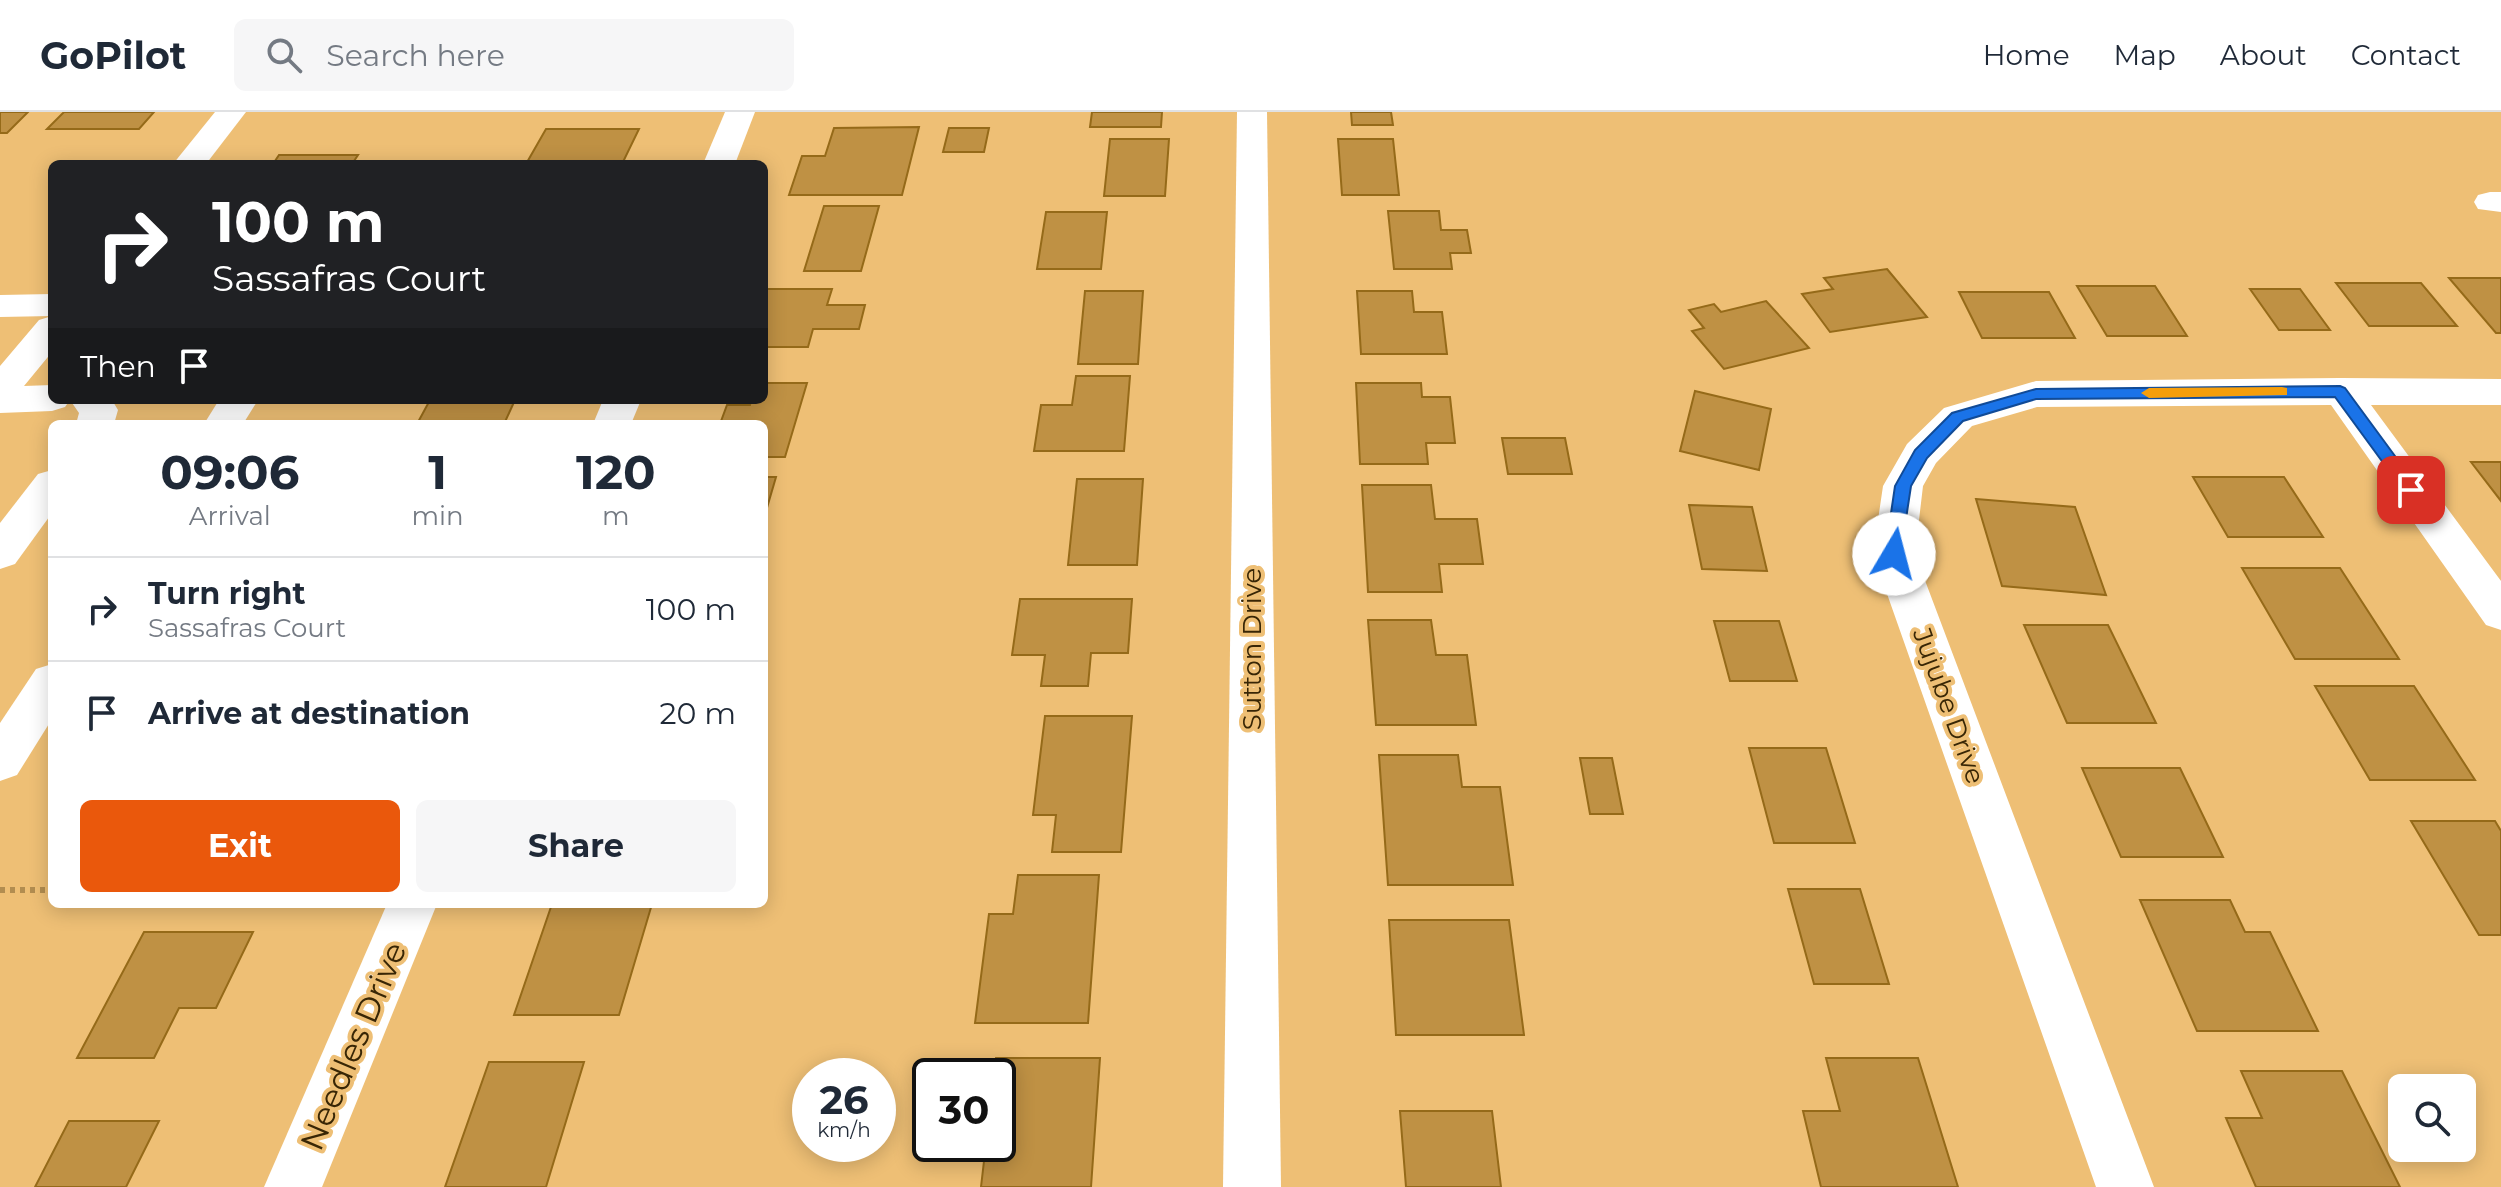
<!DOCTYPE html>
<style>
:root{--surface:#fff;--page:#f6f6f7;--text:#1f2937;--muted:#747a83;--line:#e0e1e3;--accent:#ea580c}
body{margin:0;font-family:Montserrat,sans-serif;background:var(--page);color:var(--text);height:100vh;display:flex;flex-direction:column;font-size:30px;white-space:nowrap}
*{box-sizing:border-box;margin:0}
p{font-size:26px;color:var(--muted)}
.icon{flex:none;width:44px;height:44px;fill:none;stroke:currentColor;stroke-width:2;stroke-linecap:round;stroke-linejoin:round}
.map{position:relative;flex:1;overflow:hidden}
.drawer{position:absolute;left:48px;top:308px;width:720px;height:488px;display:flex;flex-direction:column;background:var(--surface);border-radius:12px;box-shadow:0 4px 20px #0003}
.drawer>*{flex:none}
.banner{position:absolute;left:48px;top:48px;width:720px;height:244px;border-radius:12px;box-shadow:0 4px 20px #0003;background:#202124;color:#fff;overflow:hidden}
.fabs{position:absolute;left:2388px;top:962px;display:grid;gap:16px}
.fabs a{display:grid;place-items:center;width:88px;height:88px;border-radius:12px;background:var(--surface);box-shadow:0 4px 20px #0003;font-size:40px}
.speed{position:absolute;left:792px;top:946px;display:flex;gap:16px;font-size:40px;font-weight:700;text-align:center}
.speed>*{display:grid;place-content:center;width:104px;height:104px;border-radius:50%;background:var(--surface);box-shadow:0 4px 20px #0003;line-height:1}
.speed small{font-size:20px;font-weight:400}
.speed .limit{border:4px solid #111;border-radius:12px;background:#fff;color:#111}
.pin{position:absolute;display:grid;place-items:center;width:68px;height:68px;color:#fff;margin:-34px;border-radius:16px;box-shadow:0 4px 12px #0006}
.me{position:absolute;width:88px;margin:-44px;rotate:8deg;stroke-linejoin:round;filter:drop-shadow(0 0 6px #0008)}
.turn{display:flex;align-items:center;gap:28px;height:168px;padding:0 32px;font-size:36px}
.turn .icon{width:104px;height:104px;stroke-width:2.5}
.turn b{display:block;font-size:56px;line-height:68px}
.then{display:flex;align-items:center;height:76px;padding:0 32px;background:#0003;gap:16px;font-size:30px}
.eta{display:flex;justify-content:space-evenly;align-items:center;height:136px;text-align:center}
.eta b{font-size:48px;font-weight:700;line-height:56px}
.cta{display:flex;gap:16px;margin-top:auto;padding:16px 32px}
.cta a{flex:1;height:92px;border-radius:12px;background:var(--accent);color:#fff;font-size:32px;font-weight:700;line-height:92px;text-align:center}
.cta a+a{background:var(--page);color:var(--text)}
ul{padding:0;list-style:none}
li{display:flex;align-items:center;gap:24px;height:104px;padding:0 32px;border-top:2px solid var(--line)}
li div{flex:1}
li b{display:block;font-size:30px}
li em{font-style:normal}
header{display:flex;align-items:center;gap:48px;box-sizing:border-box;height:112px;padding:0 40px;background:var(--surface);border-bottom:2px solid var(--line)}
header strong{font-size:38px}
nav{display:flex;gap:44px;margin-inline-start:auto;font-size:28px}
.search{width:560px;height:72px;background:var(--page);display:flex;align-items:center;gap:20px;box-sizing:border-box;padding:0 28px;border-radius:12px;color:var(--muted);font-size:30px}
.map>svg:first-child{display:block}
</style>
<header>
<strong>GoPilot</strong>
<div class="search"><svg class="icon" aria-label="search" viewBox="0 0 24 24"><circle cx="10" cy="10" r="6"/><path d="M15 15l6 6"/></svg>Search here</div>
<nav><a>Home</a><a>Map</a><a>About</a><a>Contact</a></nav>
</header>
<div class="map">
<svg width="2501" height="1075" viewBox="0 0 2501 1075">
<rect width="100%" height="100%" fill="#eebf75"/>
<g fill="#bf9144" stroke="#956a19" stroke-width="2">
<polygon points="0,0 28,0 7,21 0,21"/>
<polygon points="64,0 154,0 139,17 47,17"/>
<polygon points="1092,0 1162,0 1161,15 1090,15"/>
<polygon points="1351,0 1391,0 1393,13 1352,13"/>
<polygon points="919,15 902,83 789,83 802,44 825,44 834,16"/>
<polygon points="949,16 989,16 984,40 943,40"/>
<polygon points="546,17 639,17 622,52 526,52"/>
<polygon points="1110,27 1169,27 1165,84 1104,84"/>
<polygon points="1338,27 1393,27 1399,83 1342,83"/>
<polygon points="279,43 358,43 352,52 273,52"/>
<polygon points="824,94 879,94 861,159 804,159"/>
<polygon points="1388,99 1439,99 1441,118 1467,118 1471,141 1450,141 1452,157 1394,157"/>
<polygon points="1046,100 1107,100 1101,157 1037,157"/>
<polygon points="1887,157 1927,205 1830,220 1802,182 1833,177 1824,166"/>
<polygon points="2449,166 2501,166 2501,221 2496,221"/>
<polygon points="2336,171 2421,171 2457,214 2369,214"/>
<polygon points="2077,174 2155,174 2187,224 2107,224"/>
<polygon points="764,177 832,177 827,193 865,193 859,217 813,217 808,235 764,235"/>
<polygon points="2250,177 2300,177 2330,218 2279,218"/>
<polygon points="1085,179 1143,179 1138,252 1078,252"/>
<polygon points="1357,179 1412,179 1414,200 1442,200 1447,242 1361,242"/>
<polygon points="1959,180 2049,180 2075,226 1982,226"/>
<polygon points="1766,189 1809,236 1724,257 1692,219 1704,216 1689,198 1714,192 1721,200"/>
<polygon points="1076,264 1130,264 1124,339 1034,339 1041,293 1072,293"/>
<polygon points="764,271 807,271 785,345 764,345 764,312 720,312 727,293 750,293 751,288 764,288"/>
<polygon points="1356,271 1421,271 1422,285 1450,285 1455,331 1426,331 1428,352 1360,352"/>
<polygon points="1695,279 1771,297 1759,358 1680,339"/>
<polygon points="430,288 515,288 504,312 417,312"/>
<polygon points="1502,326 1565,326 1572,362 1508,362"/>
<polygon points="2471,350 2501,350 2501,389"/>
<polygon points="764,365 776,365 764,406"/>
<polygon points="2193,365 2284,365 2323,425 2228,425"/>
<polygon points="1077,367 1143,367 1137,453 1068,453"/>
<polygon points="1362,373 1431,373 1435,407 1477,407 1483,452 1439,452 1442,480 1368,480"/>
<polygon points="1976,387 2075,395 2106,483 2002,474"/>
<polygon points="1689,393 1752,395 1767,459 1702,457"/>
<polygon points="2242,456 2340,456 2399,547 2295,547"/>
<polygon points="1020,487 1132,487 1128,541 1091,541 1088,574 1041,574 1045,543 1012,543"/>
<polygon points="1368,508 1431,508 1436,543 1467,543 1476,613 1376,613"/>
<polygon points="1714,509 1779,509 1797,569 1730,569"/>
<polygon points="2024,513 2108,513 2156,611 2067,611"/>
<polygon points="2315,574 2414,574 2475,668 2370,668"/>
<polygon points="1045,604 1132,604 1121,740 1052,740 1056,703 1033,703"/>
<polygon points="1749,636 1826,636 1855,731 1774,731"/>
<polygon points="1379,643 1458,643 1462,675 1500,675 1513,773 1388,773"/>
<polygon points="1580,646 1612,646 1623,702 1590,702"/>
<polygon points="2082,656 2180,656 2223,745 2121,745"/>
<polygon points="2411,709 2495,709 2501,719 2501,823 2479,823"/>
<polygon points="1018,763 1099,763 1088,911 975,911 989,802 1013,802"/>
<polygon points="1788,777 1860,777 1889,872 1814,872"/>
<polygon points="2140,788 2230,788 2245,820 2270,820 2318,919 2197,919"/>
<polygon points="552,792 652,792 619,903 514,903"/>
<polygon points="1389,808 1509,808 1524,923 1396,923"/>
<polygon points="144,820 253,820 216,896 179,896 154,946 77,946"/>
<polygon points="996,946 1100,946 1091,1075 981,1075 986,1032 998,1032 998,964 994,964"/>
<polygon points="1826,946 1918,946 1958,1075 1821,1075 1803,999 1840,999"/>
<polygon points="489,950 584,950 546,1075 445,1075"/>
<polygon points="2241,959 2342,959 2400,1075 2256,1075 2226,1006 2262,1006"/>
<polygon points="1400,999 1492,999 1501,1075 1406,1075"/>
<polygon points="69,1009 159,1009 126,1075 35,1075"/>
</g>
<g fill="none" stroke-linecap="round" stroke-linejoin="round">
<polyline stroke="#b28d50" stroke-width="6" stroke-dasharray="5 5" stroke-linecap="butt" points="0,778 52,778"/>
<g fill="#fff" fill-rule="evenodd">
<polygon points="215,0 246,0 206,52 173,52"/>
<polygon points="725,0 755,0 735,52 703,52"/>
<polygon points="1237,0 1267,0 1281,1075 1223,1075"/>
<polygon points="2490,80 2501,80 2501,100 2478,97 2474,90 2478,83"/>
<polygon points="52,182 52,204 0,205 0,183"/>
<polygon points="52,204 52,240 24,274 52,273 52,288 70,288 65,295 52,299 0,301 0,254 39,208"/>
<polygon points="2340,266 2501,267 2501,293 2371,293 2501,469 2501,518 2486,513 2331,293 2037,295 1972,314 1936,351 1923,374 1915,442 2154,1075 2096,1075 1873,442 1883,374 1907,332 1944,296 2036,269"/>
<polygon points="70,288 112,288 118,298 114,312 76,312 79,301"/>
<polygon points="219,288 258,288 243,312 204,312"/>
<polygon points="603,288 641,288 631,312 593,312"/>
<polygon points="52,358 52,401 15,452 0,457 0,411 38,362"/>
<polygon points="52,552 52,607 17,663 0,669 0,611 36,557"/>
<polygon points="387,792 437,792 322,1075 264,1075"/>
</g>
</g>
<polygon fill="#1a73e8" stroke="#114b97" stroke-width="2" points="2340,274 2345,276 2417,374 2420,378 2417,382 2406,382 2335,285 2036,287 1963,309 1927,346 1911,374 1900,446 1894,448 1885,442 1895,374 1915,338 1952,301 2036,277"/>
<polygon fill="#f59e0b" points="2282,275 2287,276 2287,283 2149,286 2141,281 2149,276"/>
<g text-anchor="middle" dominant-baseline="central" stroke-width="8" stroke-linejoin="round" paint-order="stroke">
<g font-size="26" fill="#382605" stroke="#eebf75">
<text transform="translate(1252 537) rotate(-90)">Sutton Drive</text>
<text transform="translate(1949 594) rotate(70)">Jujube Drive</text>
</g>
<g font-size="32" fill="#382605" stroke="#eebf75">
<text transform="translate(353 934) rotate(-67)">Needles Drive</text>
</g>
</g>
</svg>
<div class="fabs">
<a><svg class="icon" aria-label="search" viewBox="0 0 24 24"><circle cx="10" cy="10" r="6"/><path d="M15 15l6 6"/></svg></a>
</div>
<div class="speed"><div>26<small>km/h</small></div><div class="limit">30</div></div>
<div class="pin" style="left:2411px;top:378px;background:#d93025"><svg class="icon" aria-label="arrive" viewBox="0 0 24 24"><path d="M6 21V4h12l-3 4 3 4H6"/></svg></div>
<svg class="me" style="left:1894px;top:442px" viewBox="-20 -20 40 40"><circle r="19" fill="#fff"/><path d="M0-13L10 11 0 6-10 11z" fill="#1a73e8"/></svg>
<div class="banner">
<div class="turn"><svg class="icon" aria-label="right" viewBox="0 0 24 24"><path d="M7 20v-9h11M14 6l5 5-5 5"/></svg><div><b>100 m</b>Sassafras Court</div></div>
<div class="then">Then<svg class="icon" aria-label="arrive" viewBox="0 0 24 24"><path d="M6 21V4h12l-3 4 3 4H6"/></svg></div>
</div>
<section class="drawer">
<div class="eta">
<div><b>09:06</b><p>Arrival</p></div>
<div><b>1</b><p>min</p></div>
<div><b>120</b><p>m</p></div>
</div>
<ul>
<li><svg class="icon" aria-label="right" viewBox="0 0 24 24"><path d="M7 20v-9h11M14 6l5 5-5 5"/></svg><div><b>Turn right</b><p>Sassafras Court</p></div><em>100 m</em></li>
<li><svg class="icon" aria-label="arrive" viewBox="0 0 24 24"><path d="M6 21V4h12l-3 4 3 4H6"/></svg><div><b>Arrive at destination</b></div><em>20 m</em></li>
</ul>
<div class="cta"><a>Exit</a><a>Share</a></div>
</section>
</div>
